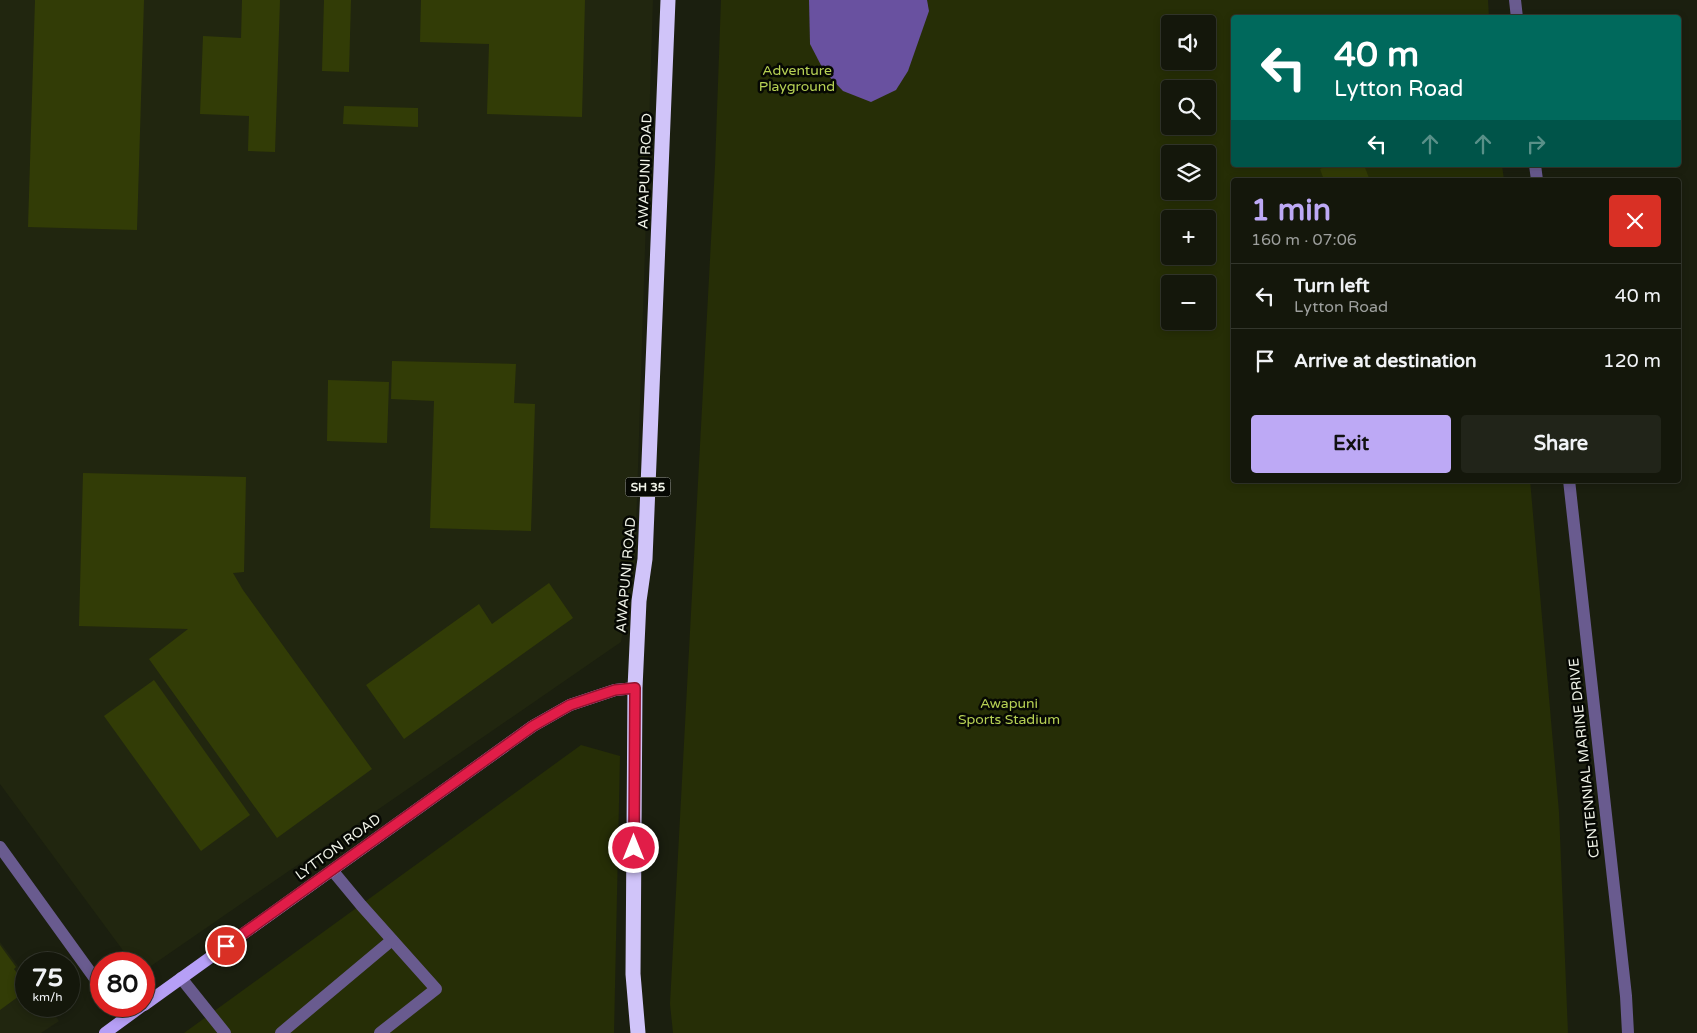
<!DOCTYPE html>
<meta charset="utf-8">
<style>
:root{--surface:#14170b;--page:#212419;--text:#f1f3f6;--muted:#9d9f9d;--line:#33362c;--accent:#bda9f5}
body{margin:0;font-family:"Varela Round",sans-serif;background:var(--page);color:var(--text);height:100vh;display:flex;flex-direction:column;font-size:19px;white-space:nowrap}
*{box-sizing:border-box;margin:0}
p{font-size:16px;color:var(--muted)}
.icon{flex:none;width:28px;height:28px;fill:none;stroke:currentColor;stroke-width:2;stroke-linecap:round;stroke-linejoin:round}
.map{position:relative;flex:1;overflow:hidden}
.sheet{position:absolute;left:1231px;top:178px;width:450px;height:305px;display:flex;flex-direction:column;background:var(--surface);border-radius:5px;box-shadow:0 2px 8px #0003,0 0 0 1px var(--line)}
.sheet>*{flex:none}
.top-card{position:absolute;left:1231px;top:15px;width:450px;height:152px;border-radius:5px;box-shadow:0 2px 8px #0003,0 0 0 1px var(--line);background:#00695c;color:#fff;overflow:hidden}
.buttons{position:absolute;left:1161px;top:15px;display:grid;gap:10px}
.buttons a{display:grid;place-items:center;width:55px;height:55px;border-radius:5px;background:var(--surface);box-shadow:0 2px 8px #0003,0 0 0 1px var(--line);font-size:25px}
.speed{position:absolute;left:15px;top:952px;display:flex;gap:10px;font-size:25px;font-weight:700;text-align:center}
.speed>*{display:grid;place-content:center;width:65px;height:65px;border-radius:50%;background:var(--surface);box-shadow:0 2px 8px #0003,0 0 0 1px var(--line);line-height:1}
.speed small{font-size:12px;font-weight:400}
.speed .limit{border:8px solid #d22;background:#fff;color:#111}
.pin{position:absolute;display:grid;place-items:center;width:42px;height:42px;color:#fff;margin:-21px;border:2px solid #fff;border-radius:50%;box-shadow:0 1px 5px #0007}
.me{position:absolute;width:55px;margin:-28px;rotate:0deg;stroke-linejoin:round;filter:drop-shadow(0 0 4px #0008)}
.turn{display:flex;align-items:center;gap:18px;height:105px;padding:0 20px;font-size:22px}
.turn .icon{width:65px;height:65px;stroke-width:2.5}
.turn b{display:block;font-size:35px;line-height:42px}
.lanes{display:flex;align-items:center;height:48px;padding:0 20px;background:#0003;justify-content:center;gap:25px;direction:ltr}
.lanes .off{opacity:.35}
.round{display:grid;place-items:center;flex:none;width:52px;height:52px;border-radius:5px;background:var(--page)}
.summary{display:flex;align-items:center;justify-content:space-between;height:85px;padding:0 20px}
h1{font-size:30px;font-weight:700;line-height:38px;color:var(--accent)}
.button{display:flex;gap:10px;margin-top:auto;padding:10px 20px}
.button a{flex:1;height:58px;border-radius:5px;background:var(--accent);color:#111;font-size:20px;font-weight:700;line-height:58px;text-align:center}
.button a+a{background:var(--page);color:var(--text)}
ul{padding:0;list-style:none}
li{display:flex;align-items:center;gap:15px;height:65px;padding:0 20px;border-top:1px solid var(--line)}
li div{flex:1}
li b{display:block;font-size:19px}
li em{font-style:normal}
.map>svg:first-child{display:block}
</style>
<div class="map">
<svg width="1697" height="1033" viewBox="0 0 1697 1033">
<rect width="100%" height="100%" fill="#1b1f0f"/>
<g fill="#21260f">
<polygon points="0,0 653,0 635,561 621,642 151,966 144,968 144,964 133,964 0,784"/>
<polygon points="0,942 26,977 26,1006 48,1006 59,1021 41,1033 0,1033"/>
</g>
<g fill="#262e06" fill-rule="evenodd">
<path d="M721 0H1488L1489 17 1234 18V165H1502L1504 180H1234V480H1530L1559 812 1568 1033H673L670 1004 715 166ZM1170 24H1208V61H1170ZM1170 89H1208V126H1170ZM1170 154H1208V191H1170ZM1170 219H1208V256H1170ZM1170 284H1208V321H1170Z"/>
<polygon points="581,745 620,756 614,1033 184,1033"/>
</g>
<polygon fill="#6951a0" points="809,0 927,0 929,11 908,71 896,90 871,102 843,91 824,71 810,44"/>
<g fill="#323c06">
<polygon points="35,0 144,0 137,230 28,227"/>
<polygon points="242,0 280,0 275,152 248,151 249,116 200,114 203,36 241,38"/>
<polygon points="324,0 351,0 349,72 322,71"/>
<polygon points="421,0 585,0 582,117 487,114 489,44 420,42"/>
<polygon points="344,106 418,108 418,127 343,124"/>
<polygon points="1329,165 1364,165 1369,178 1365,180 1324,180 1320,169"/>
<polygon points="392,361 516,364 514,403 535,404 531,531 430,528 434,401 391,399"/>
<polygon points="328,380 389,382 387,443 327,441"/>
<polygon points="83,473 246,477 244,572 233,573 243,590 372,769 277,838 149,659 188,629 79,626"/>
<polygon points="549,583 573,618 404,739 366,685 479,604 492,624"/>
<polygon points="154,680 250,815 201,851 104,716"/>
<polygon points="0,945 16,967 14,969 26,985 26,991 0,1010"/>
</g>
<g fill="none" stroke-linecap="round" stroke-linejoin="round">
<g stroke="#695b8f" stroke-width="12">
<polyline points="1515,0 1517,18"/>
<polyline points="1535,165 1537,180"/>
<polyline points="1569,480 1626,996 1628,1033"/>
<polyline points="0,847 101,987"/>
<polyline points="332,870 361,905 436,989 380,1033"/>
<polyline points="181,978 225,1033"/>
<polyline points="116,1006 125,1018"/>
<polyline points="281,1033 392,940"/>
</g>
<g stroke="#b69ff6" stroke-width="12">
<polyline points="144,1005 533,726 570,705 615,690 635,688"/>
<polyline points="105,1033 142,1006"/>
</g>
<polyline stroke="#d0c4f9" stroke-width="15" points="638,1033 633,974 635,688 639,601 645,559 668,0"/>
</g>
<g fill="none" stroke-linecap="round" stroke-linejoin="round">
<defs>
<polyline id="route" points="226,946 533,726 570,705 615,690 635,688 634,848"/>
</defs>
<use href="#route" stroke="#92132f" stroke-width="12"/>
<use href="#route" stroke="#e11d48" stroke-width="9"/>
</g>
<g text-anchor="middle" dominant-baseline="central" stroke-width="5" stroke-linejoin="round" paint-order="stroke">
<rect fill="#060803" stroke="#aaaca3" stroke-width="1" x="625.5" y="477.5" width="45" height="19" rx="4"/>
<g font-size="12" font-weight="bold" fill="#f0f3e8">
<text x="648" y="487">SH 35</text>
</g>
<g font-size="14" fill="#b7d154" stroke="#060803">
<text x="797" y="70">Adventure<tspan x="797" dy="16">Playground</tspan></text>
<text x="1009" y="703">Awapuni<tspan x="1009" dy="16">Sports Stadium</tspan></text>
</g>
<g font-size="14" fill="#f0f3e8" stroke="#060803">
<text transform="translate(645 171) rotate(-88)">AWAPUNI ROAD</text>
<text transform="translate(626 575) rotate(-85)">AWAPUNI ROAD</text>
<text transform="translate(1584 758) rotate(-96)">CENTENNIAL MARINE DRIVE</text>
<text transform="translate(338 847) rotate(-36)">LYTTON ROAD</text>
</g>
</g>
</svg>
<div class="buttons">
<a><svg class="icon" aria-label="sound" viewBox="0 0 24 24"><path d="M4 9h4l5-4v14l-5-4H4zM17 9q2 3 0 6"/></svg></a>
<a><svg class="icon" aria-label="search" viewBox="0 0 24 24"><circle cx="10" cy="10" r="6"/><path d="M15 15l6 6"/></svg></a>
<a><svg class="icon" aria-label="layers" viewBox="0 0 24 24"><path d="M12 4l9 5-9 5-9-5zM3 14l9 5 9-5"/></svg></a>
<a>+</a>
<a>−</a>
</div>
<div class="speed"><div>75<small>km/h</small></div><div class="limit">80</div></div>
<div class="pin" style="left:226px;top:946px;background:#d93025"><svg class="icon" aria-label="arrive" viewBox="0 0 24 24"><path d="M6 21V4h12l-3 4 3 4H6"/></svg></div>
<svg class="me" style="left:634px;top:848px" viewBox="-20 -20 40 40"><circle r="17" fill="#e11d48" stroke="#fff" stroke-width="3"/><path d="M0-11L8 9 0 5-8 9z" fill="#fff"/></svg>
<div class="top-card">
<div class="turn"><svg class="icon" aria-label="left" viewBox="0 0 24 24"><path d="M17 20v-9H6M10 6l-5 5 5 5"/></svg><div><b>40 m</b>Lytton Road</div></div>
<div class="lanes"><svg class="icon" aria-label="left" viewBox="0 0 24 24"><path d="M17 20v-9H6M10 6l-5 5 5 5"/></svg><svg class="icon off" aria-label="ahead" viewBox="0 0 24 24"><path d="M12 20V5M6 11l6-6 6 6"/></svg><svg class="icon off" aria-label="ahead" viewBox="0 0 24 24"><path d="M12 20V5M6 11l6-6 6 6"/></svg><svg class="icon off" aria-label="right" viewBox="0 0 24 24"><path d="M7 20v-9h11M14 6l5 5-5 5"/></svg></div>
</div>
<section class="sheet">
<div class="summary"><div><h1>1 min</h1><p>160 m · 07:06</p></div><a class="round" style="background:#d93025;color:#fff"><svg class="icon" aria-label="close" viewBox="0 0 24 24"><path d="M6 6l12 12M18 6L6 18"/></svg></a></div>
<ul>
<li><svg class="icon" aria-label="left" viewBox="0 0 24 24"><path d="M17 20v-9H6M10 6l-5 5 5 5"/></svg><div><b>Turn left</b><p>Lytton Road</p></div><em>40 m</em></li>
<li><svg class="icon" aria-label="arrive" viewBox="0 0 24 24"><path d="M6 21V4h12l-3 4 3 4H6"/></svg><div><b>Arrive at destination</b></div><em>120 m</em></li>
</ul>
<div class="button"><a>Exit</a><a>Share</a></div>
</section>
</div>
